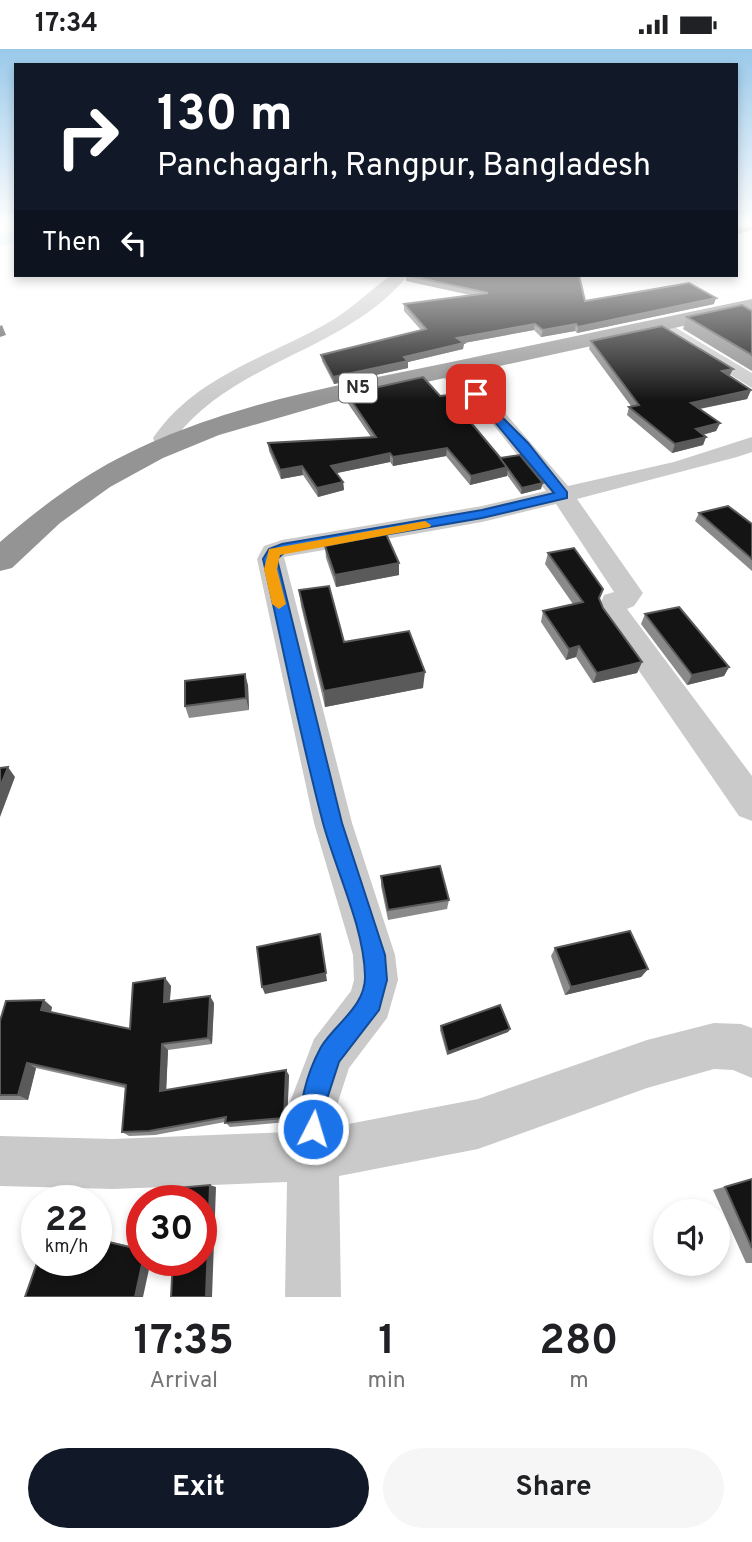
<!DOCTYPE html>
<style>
:root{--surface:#fff;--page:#f6f6f6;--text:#202124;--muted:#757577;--accent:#111827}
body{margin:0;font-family:Overpass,sans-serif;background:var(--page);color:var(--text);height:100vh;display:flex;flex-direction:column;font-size:26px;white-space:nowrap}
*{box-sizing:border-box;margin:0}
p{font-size:23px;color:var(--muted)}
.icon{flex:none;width:38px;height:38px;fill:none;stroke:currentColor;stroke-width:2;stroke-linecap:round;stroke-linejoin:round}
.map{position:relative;height:1248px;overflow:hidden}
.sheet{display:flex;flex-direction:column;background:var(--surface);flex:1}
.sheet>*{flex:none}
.top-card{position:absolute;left:14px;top:14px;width:724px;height:214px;border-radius:0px;box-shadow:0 4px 10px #0003;background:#111827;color:#fff;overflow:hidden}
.fabs{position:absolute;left:653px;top:1150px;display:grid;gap:14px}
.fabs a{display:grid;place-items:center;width:77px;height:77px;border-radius:50%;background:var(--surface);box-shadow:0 4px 10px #0003;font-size:35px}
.speed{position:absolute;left:21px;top:1136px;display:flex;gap:14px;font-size:35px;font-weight:700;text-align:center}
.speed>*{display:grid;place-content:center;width:91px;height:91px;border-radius:50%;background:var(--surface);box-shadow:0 4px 10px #0003;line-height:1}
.speed small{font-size:18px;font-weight:400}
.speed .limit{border:10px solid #d22;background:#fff;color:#111}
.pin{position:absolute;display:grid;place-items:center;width:60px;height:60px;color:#fff;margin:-30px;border-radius:14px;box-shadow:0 4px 10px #0006}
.me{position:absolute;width:77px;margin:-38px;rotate:5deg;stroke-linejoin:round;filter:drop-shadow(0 0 5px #0008)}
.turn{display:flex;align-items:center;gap:24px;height:147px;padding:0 28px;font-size:32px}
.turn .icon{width:91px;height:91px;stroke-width:2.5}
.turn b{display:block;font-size:49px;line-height:60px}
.then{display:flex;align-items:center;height:66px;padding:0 28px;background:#0003;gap:14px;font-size:26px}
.eta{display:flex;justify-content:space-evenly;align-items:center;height:119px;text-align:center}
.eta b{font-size:42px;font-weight:700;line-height:49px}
.button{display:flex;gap:14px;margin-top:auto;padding:14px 28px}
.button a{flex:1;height:80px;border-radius:42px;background:var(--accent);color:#fff;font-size:28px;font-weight:700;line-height:80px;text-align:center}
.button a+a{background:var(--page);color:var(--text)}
.status{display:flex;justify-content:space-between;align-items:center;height:49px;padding:0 35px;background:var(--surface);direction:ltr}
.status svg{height:19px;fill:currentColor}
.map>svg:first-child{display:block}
</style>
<div class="status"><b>17:34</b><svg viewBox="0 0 49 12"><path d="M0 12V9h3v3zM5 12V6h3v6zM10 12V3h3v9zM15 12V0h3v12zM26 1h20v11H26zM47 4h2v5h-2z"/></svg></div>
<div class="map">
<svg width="752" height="1248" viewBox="0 0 752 1248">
<rect width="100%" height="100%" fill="#fff"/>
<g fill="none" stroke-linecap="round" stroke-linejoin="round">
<polygon fill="#c4e9ee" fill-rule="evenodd" points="16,181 16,195 0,196 0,182"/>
<g fill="#cacaca" fill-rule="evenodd">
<path d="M391 226H408C347 302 237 310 175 389L177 396 174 401H158L153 389C197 325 268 309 331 272 352 259 371 241 391 226Z"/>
<polygon points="661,270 752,324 752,339 655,279 652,275"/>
<polygon points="446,315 453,317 498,356 568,437 674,413 752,388 752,403 737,408 577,450 643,544 634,557 627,560 752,727 752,772 739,767 602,568 598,561 604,546 614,543 556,455 482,473 284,508 352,774 395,906 398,931 387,969 349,1019 338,1053 338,1077 478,1050 647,991 714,974 741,975 752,979 752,1029 733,1021 714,1020 647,1039 478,1100 339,1127 341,1248 285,1248 287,1133 113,1140 0,1137 0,1087 113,1090 289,1083 290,1053 314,990 351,942 354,931 353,906 314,774 257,510 264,497 282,491 482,457 546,442 484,364 439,325 436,321 439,317"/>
</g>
<path fill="#949494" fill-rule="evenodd" d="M752 250V262L330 354 219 386 163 409 110 438 60 474 12 519 0 522V493C28 469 57 446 89 426 200 358 336 337 461 311 558 291 655 270 752 250Z"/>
</g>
<g fill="#8a8a8a">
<polygon points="406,226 585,252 714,255 577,284 575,282 541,288 534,281 464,294 463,300 408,313 408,319 334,335 322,312 321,306 421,281 404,262 404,255 470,246 406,232"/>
<polygon points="752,262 752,322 683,280 687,268"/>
<polygon points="591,292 730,327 751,341 747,350 700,360 720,374 716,382 703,386 706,388 703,396 672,404 627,366 629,358 631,357 589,300"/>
<polygon points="347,345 440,347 500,409 541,440 521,445 507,426 507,427 470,436 446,407 393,417 390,413 337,424 343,433 344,441 318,448 303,426 281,430 269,402 268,394 371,388 347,353"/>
<polygon points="699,464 752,475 752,522 695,472"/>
<polygon points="325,497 399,526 336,538 326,509"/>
<polygon points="548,504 599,550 603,559 642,613 637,624 593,634 576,608 566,611 541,573 543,562 573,555 545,515"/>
<polygon points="299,541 344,593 423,639 325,658 301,557"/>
<polygon points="645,565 729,618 724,627 687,636 641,575"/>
<polygon points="248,636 249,661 189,669 185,657"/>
<polygon points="381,827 449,851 447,860 388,871 381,837"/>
<polygon points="555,899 648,920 641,928 565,946 551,907"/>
<polygon points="165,929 171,937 170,952 214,954 212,995 168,1001 166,1041 289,1026 287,1073 230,1078 225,1073 155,1086 129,1087 122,1083 125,1039 36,1019 28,1051 0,1051 0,972 52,958 51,963 130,980"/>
<polygon points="441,977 510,980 508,983 447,1006 440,981"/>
<polygon points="752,1130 752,1214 746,1214 713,1141"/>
<polygon points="96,1189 142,1200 142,1211 96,1211"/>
</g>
<g fill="#5a5a5a">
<polygon points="752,176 752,181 737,185 737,180"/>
<polygon points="716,249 714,255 577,284 578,278"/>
<polygon points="535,275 534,281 464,294 463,300 408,313 408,319 334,335 333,328 404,308 457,289"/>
<polygon points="576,275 575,282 541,288 543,281"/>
<polygon points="2,276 6,286 0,288 0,277"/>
<polygon points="733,320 729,328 722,322"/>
<polygon points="751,341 747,350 688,362 691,354"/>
<polygon points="720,374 716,382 693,388 696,380"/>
<polygon points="706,388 703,396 672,404 675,395"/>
<polygon points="447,399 446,407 393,417 393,408"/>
<polygon points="390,404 390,413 332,425 331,417"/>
<polygon points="302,417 303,426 281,430 280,421"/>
<polygon points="508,418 507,427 470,436 471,427"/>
<polygon points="343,433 344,441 318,448 317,439"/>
<polygon points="543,434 541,440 521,445 522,439"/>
<polygon points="399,514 399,526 336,538 335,526"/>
<polygon points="579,597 576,608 566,611 569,600"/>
<polygon points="642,613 637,624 593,634 597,624"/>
<polygon points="729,618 724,627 687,636 692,626"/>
<polygon points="425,623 423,639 325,658 324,642"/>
<polygon points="245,625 248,636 249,661 246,649"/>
<polygon points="8,718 15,728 0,768 0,738"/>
<polygon points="320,885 327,932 265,945 262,938"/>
<polygon points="648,920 641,928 565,946 571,938"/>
<polygon points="165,929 171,937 169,959 164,953"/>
<polygon points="210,947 214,954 212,995 208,989"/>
<polygon points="44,951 52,958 50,967 41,961"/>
<polygon points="510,980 508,983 447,1006 448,1003"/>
<polygon points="162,995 168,1001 166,1047 160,1042"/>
<polygon points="27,1014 36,1019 28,1051 18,1046"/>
<polygon points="286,1021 289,1026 287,1073 284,1069"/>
<polygon points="210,1136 216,1138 212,1248 206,1248"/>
<polygon points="143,1211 151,1211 143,1248 135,1248"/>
</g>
<g fill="#141414" stroke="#5a5a5a" stroke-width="2">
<polygon points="737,176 752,176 737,180"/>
<polygon points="406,226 579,226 585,252 689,234 716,249 578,278 576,275 543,281 535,275 457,289 464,294 404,308 408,312 333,328 321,306 426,280 404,255 488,244"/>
<polygon points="742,256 752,262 752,306 687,268"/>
<polygon points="662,277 733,320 722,322 751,341 691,354 720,374 696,380 706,388 675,395 629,358 639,356 591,292"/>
<polygon points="423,328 440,347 448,346 508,418 471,427 447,399 393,408 390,404 331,417 343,433 317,439 302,417 280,421 268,394 376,388 347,345"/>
<polygon points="520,406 543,434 522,439 500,409"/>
<polygon points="728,457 752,475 752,510 699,464"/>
<polygon points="386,485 399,514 335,526 325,497"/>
<polygon points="574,499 603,540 599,549 603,559 642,613 597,624 579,597 569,600 543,562 583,553 548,504"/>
<polygon points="329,537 344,593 409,582 425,623 324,642 299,541"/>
<polygon points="679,558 729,618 692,626 645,565"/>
<polygon points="245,625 246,649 185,657 185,632"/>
<polygon points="8,718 0,738 0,719"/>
<polygon points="440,817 449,851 388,861 381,827"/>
<polygon points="630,882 648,920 571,938 555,899"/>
<polygon points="320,885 326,924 262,938 257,898"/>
<polygon points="165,929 164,953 210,947 208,989 162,995 160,1042 286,1021 284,1069 225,1074 226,1068 149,1082 122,1083 126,1036 27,1014 18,1046 0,1046 0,972 6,952 44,951 41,961 130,980 133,934"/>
<polygon points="500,956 510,980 448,1003 441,977"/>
<polygon points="752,1130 752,1199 725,1138"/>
<polygon points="210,1136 206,1248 171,1248 173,1211 201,1211 201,1152 177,1152 177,1139"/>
<polygon points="96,1190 142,1201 142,1211 143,1211 135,1248 25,1248 38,1211 96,1211"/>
</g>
<linearGradient id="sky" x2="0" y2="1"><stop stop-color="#99c9ea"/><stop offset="0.5" stop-color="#fff"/><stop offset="1" stop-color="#fff" stop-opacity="0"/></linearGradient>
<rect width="752" height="351" fill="url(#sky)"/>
<path fill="#1a73e8" stroke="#114b97" stroke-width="2" d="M476 342 528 394 567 443V449L482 469 285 503 277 510 342 774 385 906 387 931 379 961 339 1013 326 1053V1080L322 1089 313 1093 305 1089C294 1063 308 1022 321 998 335 975 366 957 365 927 364 878 336 822 323 774 300 687 283 598 263 510L269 500 282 495 482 461 554 444 473 347V343Z"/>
<polygon fill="#f59e0b" points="425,472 431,476 430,478 280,506 277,520 286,555 279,560 272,555 264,520 269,500"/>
<g text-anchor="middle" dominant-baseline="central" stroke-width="7" stroke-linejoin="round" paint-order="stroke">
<rect fill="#fff" stroke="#6c6c6c" stroke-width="2" x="339" y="324.5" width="38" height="29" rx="5"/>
<g font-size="18" font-weight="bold" fill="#2d2d2d">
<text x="358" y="339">N5</text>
</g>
</g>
</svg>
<div class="fabs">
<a><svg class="icon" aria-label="sound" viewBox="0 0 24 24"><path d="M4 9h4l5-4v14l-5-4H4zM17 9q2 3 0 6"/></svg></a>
</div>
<div class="speed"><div>22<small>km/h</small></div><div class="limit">30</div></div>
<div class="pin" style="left:476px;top:345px;background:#d93025"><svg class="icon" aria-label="arrive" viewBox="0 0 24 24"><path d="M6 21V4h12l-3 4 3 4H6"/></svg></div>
<svg class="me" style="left:313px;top:1080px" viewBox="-20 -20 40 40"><circle r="17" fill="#1a73e8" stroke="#fff" stroke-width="3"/><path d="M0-11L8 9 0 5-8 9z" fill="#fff"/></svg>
<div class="top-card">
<div class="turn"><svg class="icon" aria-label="right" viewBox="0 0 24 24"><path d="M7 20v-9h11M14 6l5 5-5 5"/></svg><div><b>130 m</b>Panchagarh, Rangpur, Bangladesh</div></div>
<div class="then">Then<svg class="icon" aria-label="left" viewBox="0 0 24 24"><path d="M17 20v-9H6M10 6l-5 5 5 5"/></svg></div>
</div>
</div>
<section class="sheet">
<div class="eta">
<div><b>17:35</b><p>Arrival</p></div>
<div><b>1</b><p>min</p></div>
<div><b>280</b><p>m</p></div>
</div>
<div class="button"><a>Exit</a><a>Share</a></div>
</section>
